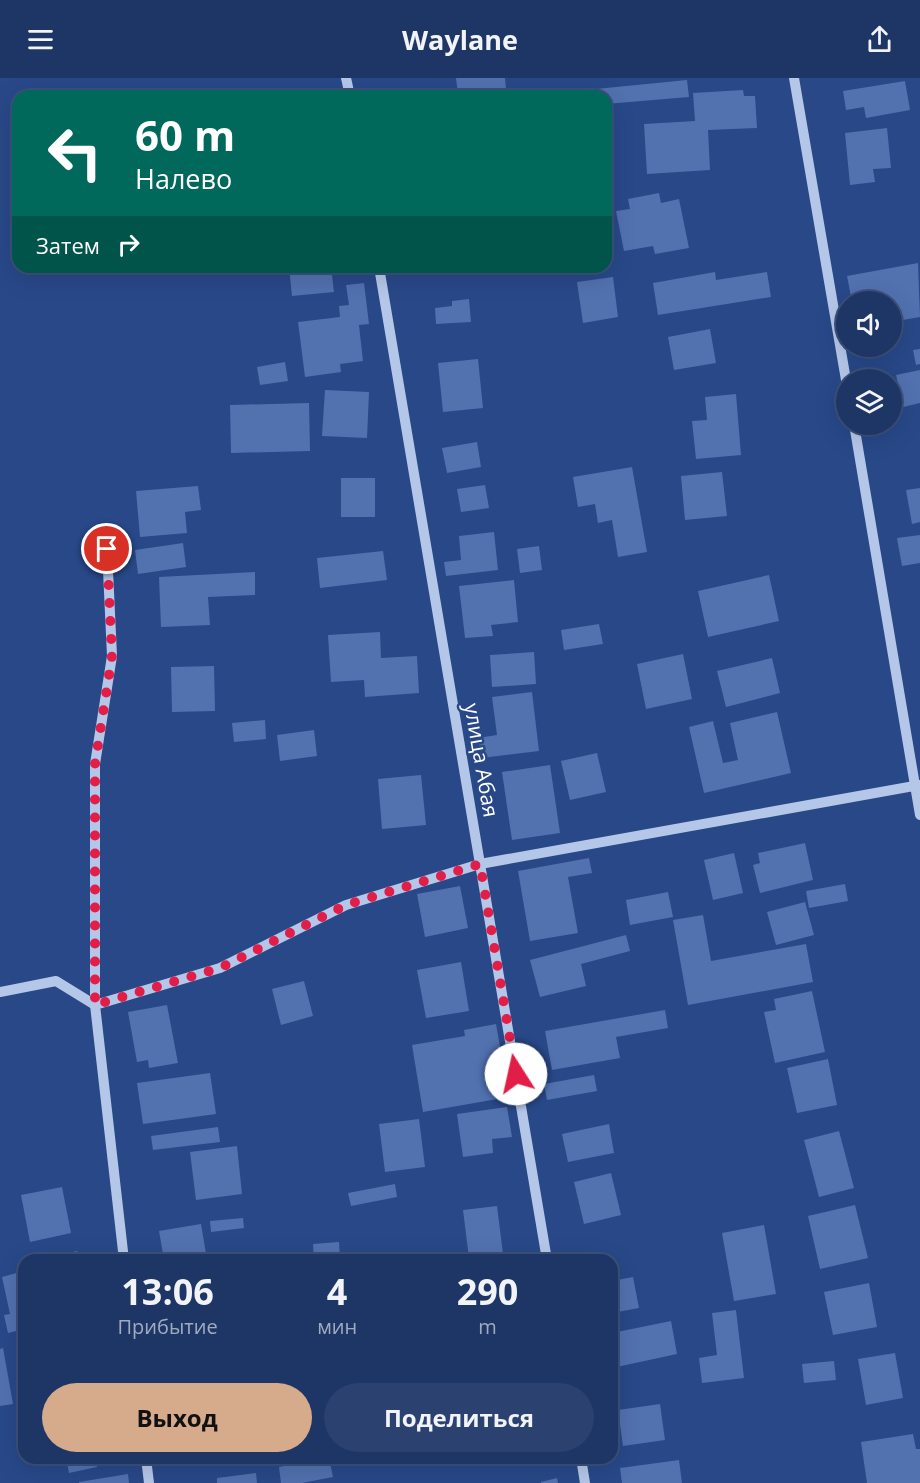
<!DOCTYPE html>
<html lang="ru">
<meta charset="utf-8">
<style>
:root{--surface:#1e3666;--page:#2b416f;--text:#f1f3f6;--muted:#a1abbf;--line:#3c507a;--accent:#d6ab8b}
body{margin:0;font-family:"Open Sans",sans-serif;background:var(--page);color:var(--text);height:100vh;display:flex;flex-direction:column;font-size:22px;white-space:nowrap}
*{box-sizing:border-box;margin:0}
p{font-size:20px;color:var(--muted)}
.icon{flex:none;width:33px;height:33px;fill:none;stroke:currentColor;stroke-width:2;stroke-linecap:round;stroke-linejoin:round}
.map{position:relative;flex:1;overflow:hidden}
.drawer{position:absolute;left:18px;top:1176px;width:600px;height:210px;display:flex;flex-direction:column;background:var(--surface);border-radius:18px;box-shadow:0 6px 24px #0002,0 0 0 2px var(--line)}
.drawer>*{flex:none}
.top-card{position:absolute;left:12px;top:12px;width:600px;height:183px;border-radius:18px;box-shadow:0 6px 24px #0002,0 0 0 2px var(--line);background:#00695c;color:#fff;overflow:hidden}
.controls{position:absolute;left:836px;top:213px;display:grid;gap:12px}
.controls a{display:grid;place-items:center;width:66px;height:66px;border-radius:50%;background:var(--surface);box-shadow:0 6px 24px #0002,0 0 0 2px var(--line);font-size:30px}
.pin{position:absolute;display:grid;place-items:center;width:51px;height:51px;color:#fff;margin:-26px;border:3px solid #fff;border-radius:50%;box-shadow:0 2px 6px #0007}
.me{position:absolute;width:66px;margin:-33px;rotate:350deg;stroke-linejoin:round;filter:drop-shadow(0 0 4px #0008)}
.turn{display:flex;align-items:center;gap:21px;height:126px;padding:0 24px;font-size:27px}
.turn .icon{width:78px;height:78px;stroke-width:2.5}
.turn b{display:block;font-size:42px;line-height:51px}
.then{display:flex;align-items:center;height:57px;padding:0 24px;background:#0003;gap:12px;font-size:22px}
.eta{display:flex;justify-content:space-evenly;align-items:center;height:102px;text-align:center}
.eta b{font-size:36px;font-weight:700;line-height:42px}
.cta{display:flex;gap:12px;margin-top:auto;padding:12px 24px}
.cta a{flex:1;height:69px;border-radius:36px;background:var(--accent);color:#111;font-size:24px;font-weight:700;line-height:69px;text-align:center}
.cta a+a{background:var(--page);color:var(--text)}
header{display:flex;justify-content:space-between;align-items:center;height:78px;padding:0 24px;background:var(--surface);font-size:27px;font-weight:700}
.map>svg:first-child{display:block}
</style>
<header><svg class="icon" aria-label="menu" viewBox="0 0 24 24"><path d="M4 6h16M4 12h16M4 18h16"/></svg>Waylane<svg class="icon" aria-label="share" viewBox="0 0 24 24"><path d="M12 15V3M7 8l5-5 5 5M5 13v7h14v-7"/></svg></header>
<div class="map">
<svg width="920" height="1405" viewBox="0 0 920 1405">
<rect width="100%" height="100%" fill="#284888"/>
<g fill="#5171af">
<polygon points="456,0 505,0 506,11 458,16"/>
<polygon points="687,2 689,19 606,26 606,18 597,18 596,11"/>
<polygon points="905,3 910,32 866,40 864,29 846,32 843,13"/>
<polygon points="743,12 744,18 755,18 757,50 708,52 710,92 647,96 644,46 695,43 693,15"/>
<polygon points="887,50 891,90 873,91 875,104 850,107 845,55"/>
<polygon points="659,115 661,125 679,121 689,170 655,176 653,168 624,173 616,133 630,131 628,121"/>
<polygon points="918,185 920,239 891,244 891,224 852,224 847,198"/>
<polygon points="289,189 331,189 334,214 292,218"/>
<polygon points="715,194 716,202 767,194 771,219 658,237 653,205"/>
<polygon points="613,199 618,239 583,245 577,204"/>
<polygon points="364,205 369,246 359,247 363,283 340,286 341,294 305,299 298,244 340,239 339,228 349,227 346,207"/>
<polygon points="469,221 471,244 436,246 435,230 452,228 452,223"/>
<polygon points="710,251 716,285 674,292 668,259"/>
<polygon points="920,271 920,286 916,287 913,272"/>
<polygon points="478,281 483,330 443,334 438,285"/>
<polygon points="285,284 288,303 260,307 257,289"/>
<polygon points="920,292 920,325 903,329 896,297"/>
<polygon points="325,312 369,314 367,360 322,358"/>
<polygon points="736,316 741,377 696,381 692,343 707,342 705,319"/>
<polygon points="309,325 310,373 231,375 230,327"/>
<polygon points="477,364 481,389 447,395 442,370"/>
<polygon points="632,389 647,474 618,479 612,442 598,445 595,426 578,429 573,399"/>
<polygon points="722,394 727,438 685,442 681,398"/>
<rect x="341" y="400" width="34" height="39"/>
<polygon points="485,407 489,430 461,434 457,411"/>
<polygon points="198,408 201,432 185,434 187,455 140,459 136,413"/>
<polygon points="920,410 920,444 912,446 906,412"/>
<polygon points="494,454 498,492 446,498 444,484 461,482 459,458"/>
<polygon points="920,457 920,485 902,488 897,460"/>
<polygon points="183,465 186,489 138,496 135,472"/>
<polygon points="539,468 542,492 520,495 517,471"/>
<polygon points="383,473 387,502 320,510 317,480"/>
<polygon points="255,494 255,517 208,519 210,547 161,549 159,499"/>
<polygon points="769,497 779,543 708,559 698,513"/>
<polygon points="514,502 518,544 491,547 493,558 465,560 459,508"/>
<polygon points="599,546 603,566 564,572 561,552"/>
<polygon points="380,554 381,580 417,578 419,615 365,619 364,602 331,604 328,557"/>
<polygon points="534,574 536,606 492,609 490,577"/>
<polygon points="683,576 692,621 646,631 637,586"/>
<polygon points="772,580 780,615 726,629 717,593"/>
<polygon points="214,588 215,633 172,634 171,589"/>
<polygon points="532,614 539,673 481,680 478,660 497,657 492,619"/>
<polygon points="777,634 791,695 704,715 689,649 713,643 723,685 738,682 730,645"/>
<polygon points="265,642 266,661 234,664 232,645"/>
<polygon points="314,652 317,678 280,683 277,657"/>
<polygon points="597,675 606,714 570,722 561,683"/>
<polygon points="550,687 560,755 512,762 502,694"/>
<polygon points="421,697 426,747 382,751 378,701"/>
<polygon points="805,765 813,802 760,815 753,787 760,785 758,775"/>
<polygon points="734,775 743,815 713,822 704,782"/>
<polygon points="589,780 592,795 568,799 578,855 530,863 518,793"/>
<polygon points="845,806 848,823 809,830 806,813"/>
<polygon points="460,808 468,850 425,859 417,816"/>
<polygon points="668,814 673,839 630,847 626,822"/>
<polygon points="805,824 814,857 776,867 767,834"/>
<polygon points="703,837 711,883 806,866 813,904 688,927 673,842"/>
<polygon points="626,857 630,873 581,886 586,908 540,919 530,882"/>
<polygon points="461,884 469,933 426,940 417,892"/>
<polygon points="304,903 313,938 281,947 272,911"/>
<polygon points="812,913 825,974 775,985 764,934 776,932 774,921"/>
<polygon points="167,927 178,985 149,990 148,982 137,984 128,934"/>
<polygon points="665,932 668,950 616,959 620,980 552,992 545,953"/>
<polygon points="496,946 509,1019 423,1034 412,967 465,958 464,952"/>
<polygon points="828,981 837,1027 797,1035 787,990"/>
<polygon points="210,995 216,1036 143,1046 137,1005"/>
<polygon points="594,997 597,1013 547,1022 544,1006"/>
<polygon points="507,1029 512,1059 492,1061 493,1075 463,1079 457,1036"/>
<polygon points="419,1041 425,1089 385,1094 379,1046"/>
<polygon points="609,1046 614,1075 568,1084 562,1056"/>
<polygon points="218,1049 220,1064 153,1072 151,1058"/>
<polygon points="839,1053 854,1110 819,1119 804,1062"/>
<polygon points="237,1068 242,1116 196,1122 190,1074"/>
<polygon points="611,1095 621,1137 584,1146 574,1104"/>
<polygon points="395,1106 397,1119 351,1128 348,1115"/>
<polygon points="62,1109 71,1155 30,1164 21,1117"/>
<polygon points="855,1127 868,1180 820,1191 808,1138"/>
<polygon points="497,1128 503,1176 469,1180 463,1132"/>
<polygon points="243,1140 244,1150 211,1154 210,1143"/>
<polygon points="201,1146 207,1182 164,1182 159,1153"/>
<polygon points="764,1147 776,1216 734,1223 722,1155"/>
<polygon points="339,1164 340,1182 314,1182 313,1166"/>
<polygon points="77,1173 79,1182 42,1182 42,1181"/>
<polygon points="20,1194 24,1211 24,1251 8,1255 4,1237 10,1236 2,1199"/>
<polygon points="633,1199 639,1230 612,1235 612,1203"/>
<polygon points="869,1205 877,1249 833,1257 824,1214"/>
<polygon points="736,1232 744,1300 702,1305 699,1280 717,1277 712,1235"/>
<polygon points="671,1243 677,1276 612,1290 612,1255"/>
<polygon points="3,1270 13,1326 0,1328 0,1271"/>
<polygon points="895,1275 903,1320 866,1327 858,1281"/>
<polygon points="834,1283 836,1302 804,1305 802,1286"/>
<polygon points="660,1326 665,1362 623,1368 618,1332"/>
<polygon points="913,1356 916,1371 920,1371 920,1405 867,1405 861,1364"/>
<polygon points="66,1380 95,1380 97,1389 69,1395"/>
<polygon points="329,1380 333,1399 302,1405 281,1405 279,1389"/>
<polygon points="679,1382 682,1405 622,1405 620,1390"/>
<polygon points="256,1395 257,1405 217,1405 217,1400"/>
<polygon points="128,1396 129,1405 79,1405 79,1404"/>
<polygon points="557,1400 558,1405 541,1405 541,1404"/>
</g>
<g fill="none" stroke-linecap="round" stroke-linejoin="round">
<g stroke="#b5c7e8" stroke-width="10">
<polyline points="346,0 350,18"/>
<polyline points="794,0 846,302"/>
<polyline points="379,189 547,1182"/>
<polyline points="854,346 920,737"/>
<polyline points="0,914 56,903 95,927"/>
<polyline points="95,927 95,686 112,578 107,471"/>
<polyline points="124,1182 95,927 220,890 346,827 480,786 920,707"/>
<polyline points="146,1380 149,1405"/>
<polyline points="581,1380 585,1405"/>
</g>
</g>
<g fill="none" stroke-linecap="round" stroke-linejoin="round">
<polyline stroke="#e11d48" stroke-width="10" stroke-dasharray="0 18" points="107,471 112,578 95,686 95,927 220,890 346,827 480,786 516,996"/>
</g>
<g text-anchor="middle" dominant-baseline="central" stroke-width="5" stroke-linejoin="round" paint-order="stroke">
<g font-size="21" fill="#fff" stroke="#284888">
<text transform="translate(482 682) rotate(80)">улица Абая</text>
</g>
</g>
</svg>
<div class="controls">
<a><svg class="icon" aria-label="sound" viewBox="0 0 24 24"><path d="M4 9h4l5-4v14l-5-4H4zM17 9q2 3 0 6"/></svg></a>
<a><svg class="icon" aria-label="layers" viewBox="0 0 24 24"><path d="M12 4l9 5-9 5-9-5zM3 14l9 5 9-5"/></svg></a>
</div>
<div class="pin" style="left:107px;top:471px;background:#d93025"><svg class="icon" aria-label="arrive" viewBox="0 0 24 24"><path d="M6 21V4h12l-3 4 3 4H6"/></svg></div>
<svg class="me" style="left:516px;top:996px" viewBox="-20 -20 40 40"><circle r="19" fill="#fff"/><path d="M0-13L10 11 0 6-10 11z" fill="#e11d48"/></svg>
<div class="top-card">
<div class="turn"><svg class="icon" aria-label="left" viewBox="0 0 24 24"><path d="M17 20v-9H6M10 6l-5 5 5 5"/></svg><div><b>60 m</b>Налево</div></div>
<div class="then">Затем<svg class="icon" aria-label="right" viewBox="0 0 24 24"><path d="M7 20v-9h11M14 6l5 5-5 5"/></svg></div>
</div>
<section class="drawer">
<div class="eta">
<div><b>13:06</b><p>Прибытие</p></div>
<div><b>4</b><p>мин</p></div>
<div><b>290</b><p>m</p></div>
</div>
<div class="cta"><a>Выход</a><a>Поделиться</a></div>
</section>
</div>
